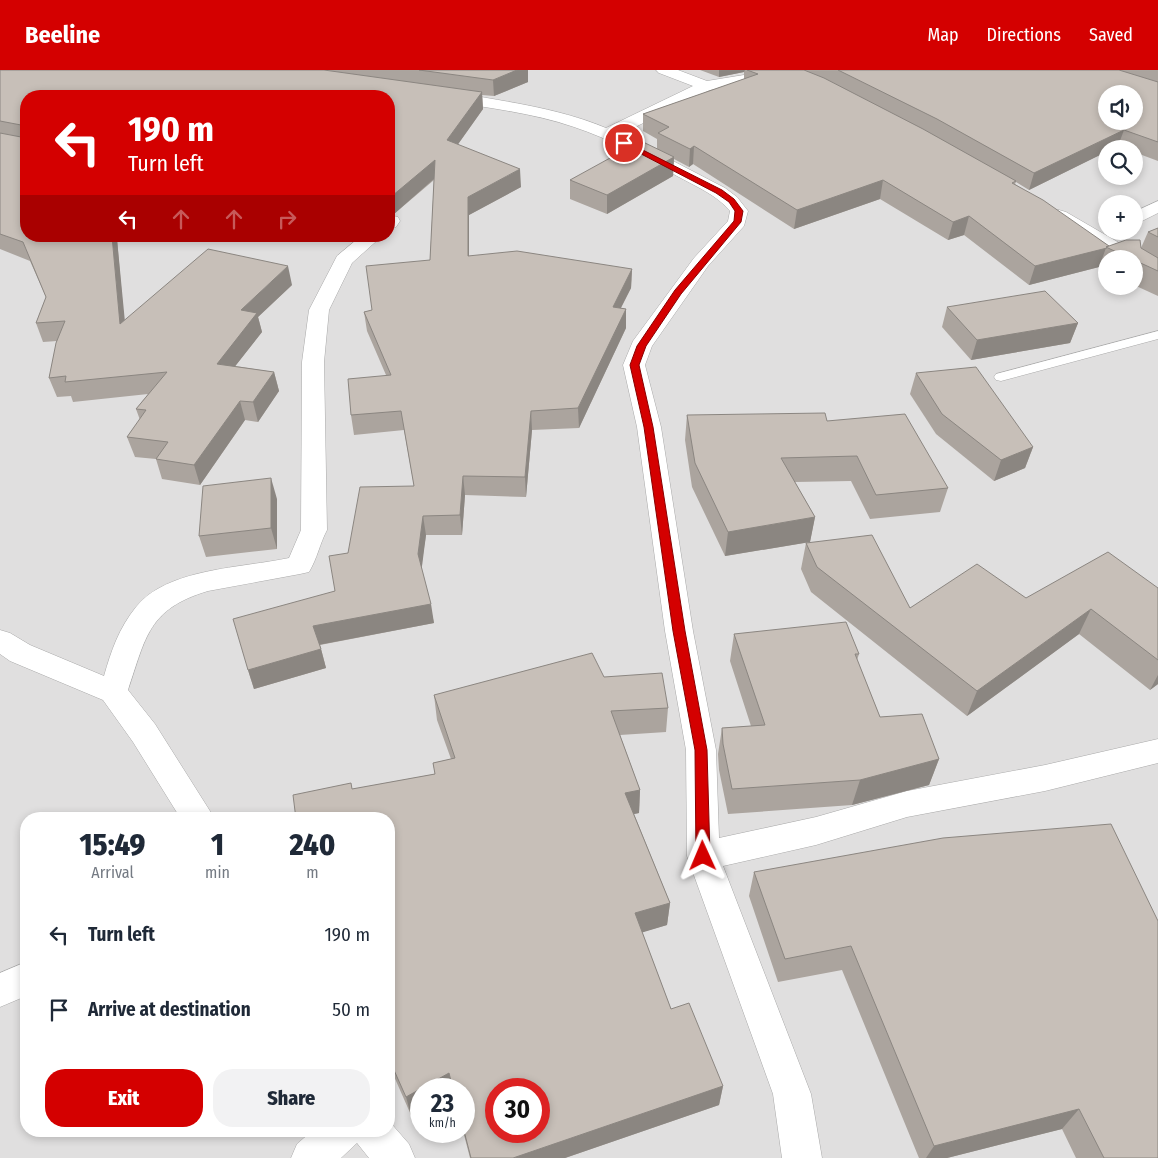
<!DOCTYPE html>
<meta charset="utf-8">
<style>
:root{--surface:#fff;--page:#f2f2f3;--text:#1f2937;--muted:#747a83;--accent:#d40000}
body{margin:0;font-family:"Fira Sans Condensed",sans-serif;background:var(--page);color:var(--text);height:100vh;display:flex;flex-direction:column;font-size:19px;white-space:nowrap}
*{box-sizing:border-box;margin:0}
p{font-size:16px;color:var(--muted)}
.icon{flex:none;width:28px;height:28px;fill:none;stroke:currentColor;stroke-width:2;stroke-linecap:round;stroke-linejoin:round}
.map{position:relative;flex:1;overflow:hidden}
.panel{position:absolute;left:20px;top:742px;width:375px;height:325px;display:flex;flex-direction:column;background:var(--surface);border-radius:20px;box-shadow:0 2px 8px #0003}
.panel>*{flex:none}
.banner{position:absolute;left:20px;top:20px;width:375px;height:152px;border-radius:20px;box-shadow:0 2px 8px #0003;background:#d40000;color:#fff;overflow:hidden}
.buttons{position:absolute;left:1098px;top:15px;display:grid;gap:10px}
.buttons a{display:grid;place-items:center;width:45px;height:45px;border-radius:50%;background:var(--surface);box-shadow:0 2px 8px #0003;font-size:25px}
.speed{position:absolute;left:410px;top:1008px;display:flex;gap:10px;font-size:25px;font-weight:700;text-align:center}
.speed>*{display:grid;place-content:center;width:65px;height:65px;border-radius:50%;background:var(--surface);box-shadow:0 2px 8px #0003;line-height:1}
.speed small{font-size:12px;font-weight:400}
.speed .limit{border:8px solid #d22;background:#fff;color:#111}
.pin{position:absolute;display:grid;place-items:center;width:42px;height:42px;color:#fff;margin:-21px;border:2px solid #fff;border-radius:50%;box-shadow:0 1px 5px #0007}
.me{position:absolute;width:55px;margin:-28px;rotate:359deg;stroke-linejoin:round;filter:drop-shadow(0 0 4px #0008)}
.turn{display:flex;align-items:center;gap:18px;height:105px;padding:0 25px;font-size:22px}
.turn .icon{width:65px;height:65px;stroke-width:2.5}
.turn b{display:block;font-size:35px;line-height:42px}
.lanes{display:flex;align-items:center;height:48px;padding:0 25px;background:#0003;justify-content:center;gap:25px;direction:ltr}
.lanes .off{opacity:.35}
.eta{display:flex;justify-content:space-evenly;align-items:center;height:85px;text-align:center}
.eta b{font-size:30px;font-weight:800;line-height:35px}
.action{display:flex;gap:10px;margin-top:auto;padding:10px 25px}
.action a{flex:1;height:58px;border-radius:20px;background:var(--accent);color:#fff;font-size:20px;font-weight:800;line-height:58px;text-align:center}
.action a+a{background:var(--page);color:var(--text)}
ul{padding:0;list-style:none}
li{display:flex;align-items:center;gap:15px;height:75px;padding:0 25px}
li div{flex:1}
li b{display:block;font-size:19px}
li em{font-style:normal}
header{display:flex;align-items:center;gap:30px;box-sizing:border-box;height:70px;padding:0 25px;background:var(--accent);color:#fff}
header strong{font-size:24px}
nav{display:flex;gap:28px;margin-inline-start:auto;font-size:18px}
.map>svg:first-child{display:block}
</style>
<header>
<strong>Beeline</strong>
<nav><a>Map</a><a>Directions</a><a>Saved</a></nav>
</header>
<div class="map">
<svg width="1158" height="1088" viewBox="0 0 1158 1088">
<rect width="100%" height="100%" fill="#f2efe9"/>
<path fill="#e0dfdf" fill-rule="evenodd" d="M0 0H1158V1088H0ZM1106 24H1134V51H1106ZM26 26H389V166H26ZM1106 79H1134V106H1106ZM1106 134H1134V161H1106ZM1106 189H1134V216H1106ZM26 749H389V1061H26ZM421 1019H464V1061H421ZM496 1019H539V1061H496Z"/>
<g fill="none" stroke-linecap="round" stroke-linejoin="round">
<defs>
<polygon id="lane" points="1158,261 1158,269 1001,311 996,310 994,307 996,304"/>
<g id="street">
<path d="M656 0H678L707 11 768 1 773 3 776 6 773 9 768 11 710 20 621 64 725 118 737 127 748 141 744 156 708 196 652 276 645 295 661 357 693 561 716 680 719 768 816 747 907 721 1045 695 1158 669V693L1045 721 907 747 816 775 723 796 811 1024 822 1088H782L773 1024 687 786 686 680 665 561 637 357 623 295 633 271 694 188 728 151 730 141C717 125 695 116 677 106 643 87 610 69 574 57 533 43 489 38 447 31L441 29 439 26 441 23 447 21C500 31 556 37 606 58L693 16 659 3Z"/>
<polygon points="1158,131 1158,143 1134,155 1134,142"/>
<polygon points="1059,140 1066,142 1140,185 1143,189 1140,193 1134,195 1134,189 1119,189 1052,150 1050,146 1052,142"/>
<polygon points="389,145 398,147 400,151 396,157 389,159"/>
<path d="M361 166H382L352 193 329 240 324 292 327 460C320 473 317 489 309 502L300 504 208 521C148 539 146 567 128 620L155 654 215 749H181L133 672 103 630 10 591 0 584V560L10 563 30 575 104 606C111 581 119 558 136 537 167 498 243 498 289 488L301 460 302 292 309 240 337 186Z"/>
<polygon points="26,892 26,926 0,937 0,903"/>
<polygon points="389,1051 409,1074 415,1088 369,1088 357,1073 341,1088 291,1088 297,1074 312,1061 389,1061"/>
</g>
</defs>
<use href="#lane" stroke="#a9a9a9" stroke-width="1"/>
<use href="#street" stroke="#a9a9a9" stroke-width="1"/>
<use href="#lane" fill="#fff" fill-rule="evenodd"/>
<use href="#street" fill="#fff" fill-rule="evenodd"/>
</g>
<g fill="#aba49e">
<polygon points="0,0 528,0 528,12 494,26 482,25 483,39 458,74 521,117 469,145 469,186 632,199 631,218 621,238 626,239 626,258 579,358 532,360 526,427 465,425 462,465 426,465 421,498 434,553 320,575 326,598 254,619 248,600 335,521 348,483 414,416 404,360 354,365 351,345 386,305 367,261 364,242 372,240 430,190 434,110 394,144 389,144 389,26 26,26 117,169 124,250 292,215 258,247 262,262 235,296 274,302 279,321 258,352 245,350 200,415 162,409 156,389 135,387 127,367 140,350 136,339 148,324 73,332 71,326 57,327 49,308 57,271 43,272 36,253 46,227 30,191 0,179"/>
<polygon points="700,0 1158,0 1158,91 1134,82 1134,79 1126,79 1118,76 1106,79 1106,82 1029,120 1016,112 1015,114 1109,176 1141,178 1148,162 1158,158 1158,226 1134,215 1134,189 1106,189 1106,202 1099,198 1099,197 1029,215 964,165 948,170 880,129 794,159 693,94 689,97 674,89 673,106 607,144 570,129 570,110 657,79 657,69 643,61 643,44 744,9 744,2 719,7"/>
<polygon points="947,237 1078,253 1070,273 971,290 942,257"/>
<polygon points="916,303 1033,377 1025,398 994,411 936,364 910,324"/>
<polygon points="687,345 827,351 948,418 940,442 870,449 851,411 795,412 815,447 810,472 725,486 692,417 685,370"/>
<polygon points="277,429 277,479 206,487 199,466"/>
<polygon points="806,473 910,538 1158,518 1158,614 1150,620 1079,564 967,646 811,522 801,499"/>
<polygon points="734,564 859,584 857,590 880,647 939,689 929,715 852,735 728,744 719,700 718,684 722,658 751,656 730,591"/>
<polygon points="604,607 668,638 666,662 620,665 640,720 639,743 634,744 670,833 667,855 642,862 671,939 723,1016 719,1035 565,1088 470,1088 463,1061 464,1019 421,1019 421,1040 411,1045 389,995 389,749 353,719 435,704 433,693 451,689 437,650 434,625"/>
<polygon points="754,802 1158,1088 1076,1088 1062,1059 947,1088 919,1088 842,900 778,912 749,826"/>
</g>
<g fill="#8b8681">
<polygon points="517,0 528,0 528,12 494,26 493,10"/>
<polygon points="719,0 745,0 744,2 719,7"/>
<polygon points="482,22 483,39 449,87 447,70"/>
<polygon points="1124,60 1118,76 1113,79 1106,79 1106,82 1029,120 1034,103"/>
<polygon points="694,76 693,94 689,97 690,79"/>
<polygon points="674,87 673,106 607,144 607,125"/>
<polygon points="435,90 436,107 394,144 392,126"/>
<polygon points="520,99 521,117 469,145 469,205 468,186 468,127"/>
<polygon points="883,110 880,129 794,159 797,140"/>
<polygon points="969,146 964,165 948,170 953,152"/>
<polygon points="112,166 122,166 117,169 127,273 120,254"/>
<polygon points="1106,178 1099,197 1029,215 1035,196"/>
<polygon points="288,196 292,215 258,247 262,262 222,313 217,294 241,240"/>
<polygon points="632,199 631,218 612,255 613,237"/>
<polygon points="626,239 626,258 579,358 578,338"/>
<polygon points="1078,253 1070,273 971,290 977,270"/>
<polygon points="274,302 279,321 258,352 253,332"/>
<polygon points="240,331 245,350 200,415 194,395"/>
<polygon points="531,341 532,360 526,427 525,407"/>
<polygon points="1033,377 1025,398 994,411 1001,390"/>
<polygon points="463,406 465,425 462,465 460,445"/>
<polygon points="271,408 277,429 277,479 271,458"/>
<polygon points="423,446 426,465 421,504 418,484"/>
<polygon points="815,447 810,472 725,486 728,462"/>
<polygon points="431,534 434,553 318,575 313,556"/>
<polygon points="1091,539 1079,564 967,646 977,621"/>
<polygon points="321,579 326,598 254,619 248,600"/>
<polygon points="1158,605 1158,614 1150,620"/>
<polygon points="939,689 929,715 852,735 860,710"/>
<polygon points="640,720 639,743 624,746 625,723"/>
<polygon points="670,833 667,855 634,865 635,843"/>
<polygon points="449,1003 453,1019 421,1019 421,1040 411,1045 406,1027"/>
<polygon points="723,1016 719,1035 565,1088 513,1088"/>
<polygon points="1079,1039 1062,1059 947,1088 926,1088 934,1076"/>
</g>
<g fill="#c7bfb8" stroke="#8b8681" fill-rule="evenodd">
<polygon points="0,0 324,0 482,22 447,70 520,99 468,127 468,186 517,181 632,199 613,237 626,239 578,338 531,341 525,407 463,406 460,445 423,446 418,484 431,534 313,556 321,579 248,600 233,549 335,521 329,486 348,483 360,417 414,416 401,341 351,345 348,309 391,305 364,242 372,240 366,196 430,190 435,90 392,126 389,126 389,26 26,26 26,166 112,166 120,254 208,179 288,196 241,240 257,243 217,294 274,302 253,332 240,331 194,395 156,389 168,372 127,367 146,340 136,339 167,302 65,312 66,306 49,308 56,273 65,251 36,253 46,227 23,172 0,164 0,63 21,67 21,55 0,51"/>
<polygon points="419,0 517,0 493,10"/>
<polygon points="747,0 804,0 824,8 923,59 1016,111 1012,113 1043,130 1109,176 1106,177 1107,178 1035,196 969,146 953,152 883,110 797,140 694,76 690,79 658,63 669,57 643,44 758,4"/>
<path d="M838 0H1119L1158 12V72L1124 60 1034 103 937 49ZM1106 24H1134V51H1106Z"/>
<polygon points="641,71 674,87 607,125 570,110"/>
<polygon points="1158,158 1158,167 1148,162"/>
<polygon points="1126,170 1140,170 1141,178 1158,188 1158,201 1134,190 1134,189 1131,189 1106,177"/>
<polygon points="1045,221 1078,253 977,270 947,237"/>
<polygon points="976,297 1033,377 1001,390 942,344 916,303"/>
<polygon points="825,343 827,351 905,344 948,418 876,425 857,386 781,388 815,447 728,462 695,393 687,345"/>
<polygon points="271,408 271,458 199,466 203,416"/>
<polygon points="872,465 910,538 977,494 1026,528 1108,482 1158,518 1158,590 1091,539 977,621 817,497 806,473"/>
<polygon points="846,552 859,584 855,584 880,647 922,644 939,689 860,710 732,719 723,674 722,658 765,655 734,564"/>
<path d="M592 583 604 607 662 603 668 638 611 641 640 720 625 723 670 833 635 843 671 939 689 933 723 1016 513 1088H471L464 1061V1019H453L449 1003 406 1027 389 989V749H296L293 725 351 713 352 719 435 704 433 693 455 688 434 625ZM496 1019H539V1061H496Z"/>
<polygon points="1111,754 1158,851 1158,1088 1104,1088 1079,1039 934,1076 851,876 785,889 754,802 943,768"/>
</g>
<polygon fill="#d40000" stroke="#8a0000" points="622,72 627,72 722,120 734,129 743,141 741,152 681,224 646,276 639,295 653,357 685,561 707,680 710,786 708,790 703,792 698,790 696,786 695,680 673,561 644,357 630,295 637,276 675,220 734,151 735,141 729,132 716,123 622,74"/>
</svg>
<div class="buttons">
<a><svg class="icon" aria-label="sound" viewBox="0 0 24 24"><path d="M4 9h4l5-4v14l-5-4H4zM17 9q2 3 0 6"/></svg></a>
<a><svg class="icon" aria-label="search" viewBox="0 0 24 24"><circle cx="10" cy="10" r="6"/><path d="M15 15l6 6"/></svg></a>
<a>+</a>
<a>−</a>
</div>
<div class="speed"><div>23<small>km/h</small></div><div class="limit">30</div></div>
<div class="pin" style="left:624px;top:73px;background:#d93025"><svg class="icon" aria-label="arrive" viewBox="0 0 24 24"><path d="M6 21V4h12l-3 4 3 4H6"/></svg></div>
<svg class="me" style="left:703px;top:786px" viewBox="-20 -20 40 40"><path d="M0-17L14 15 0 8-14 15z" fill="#d40000" stroke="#fff" stroke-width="4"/></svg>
<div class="banner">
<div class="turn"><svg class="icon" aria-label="left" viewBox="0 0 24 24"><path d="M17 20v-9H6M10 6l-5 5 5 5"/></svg><div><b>190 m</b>Turn left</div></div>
<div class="lanes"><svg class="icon" aria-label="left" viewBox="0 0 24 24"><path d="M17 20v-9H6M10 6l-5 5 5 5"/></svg><svg class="icon off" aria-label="ahead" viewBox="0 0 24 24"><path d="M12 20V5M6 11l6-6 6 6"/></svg><svg class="icon off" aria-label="ahead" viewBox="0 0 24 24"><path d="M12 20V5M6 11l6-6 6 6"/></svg><svg class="icon off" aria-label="right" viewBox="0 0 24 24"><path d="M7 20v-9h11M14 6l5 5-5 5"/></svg></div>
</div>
<section class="panel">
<div class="eta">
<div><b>15:49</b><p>Arrival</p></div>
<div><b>1</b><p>min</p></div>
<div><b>240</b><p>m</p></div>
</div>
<ul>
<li><svg class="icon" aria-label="left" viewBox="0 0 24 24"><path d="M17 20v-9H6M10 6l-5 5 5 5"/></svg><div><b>Turn left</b></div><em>190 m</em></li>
<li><svg class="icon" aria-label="arrive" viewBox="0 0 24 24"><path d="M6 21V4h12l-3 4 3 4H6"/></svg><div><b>Arrive at destination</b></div><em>50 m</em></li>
</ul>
<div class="action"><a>Exit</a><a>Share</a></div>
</section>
</div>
